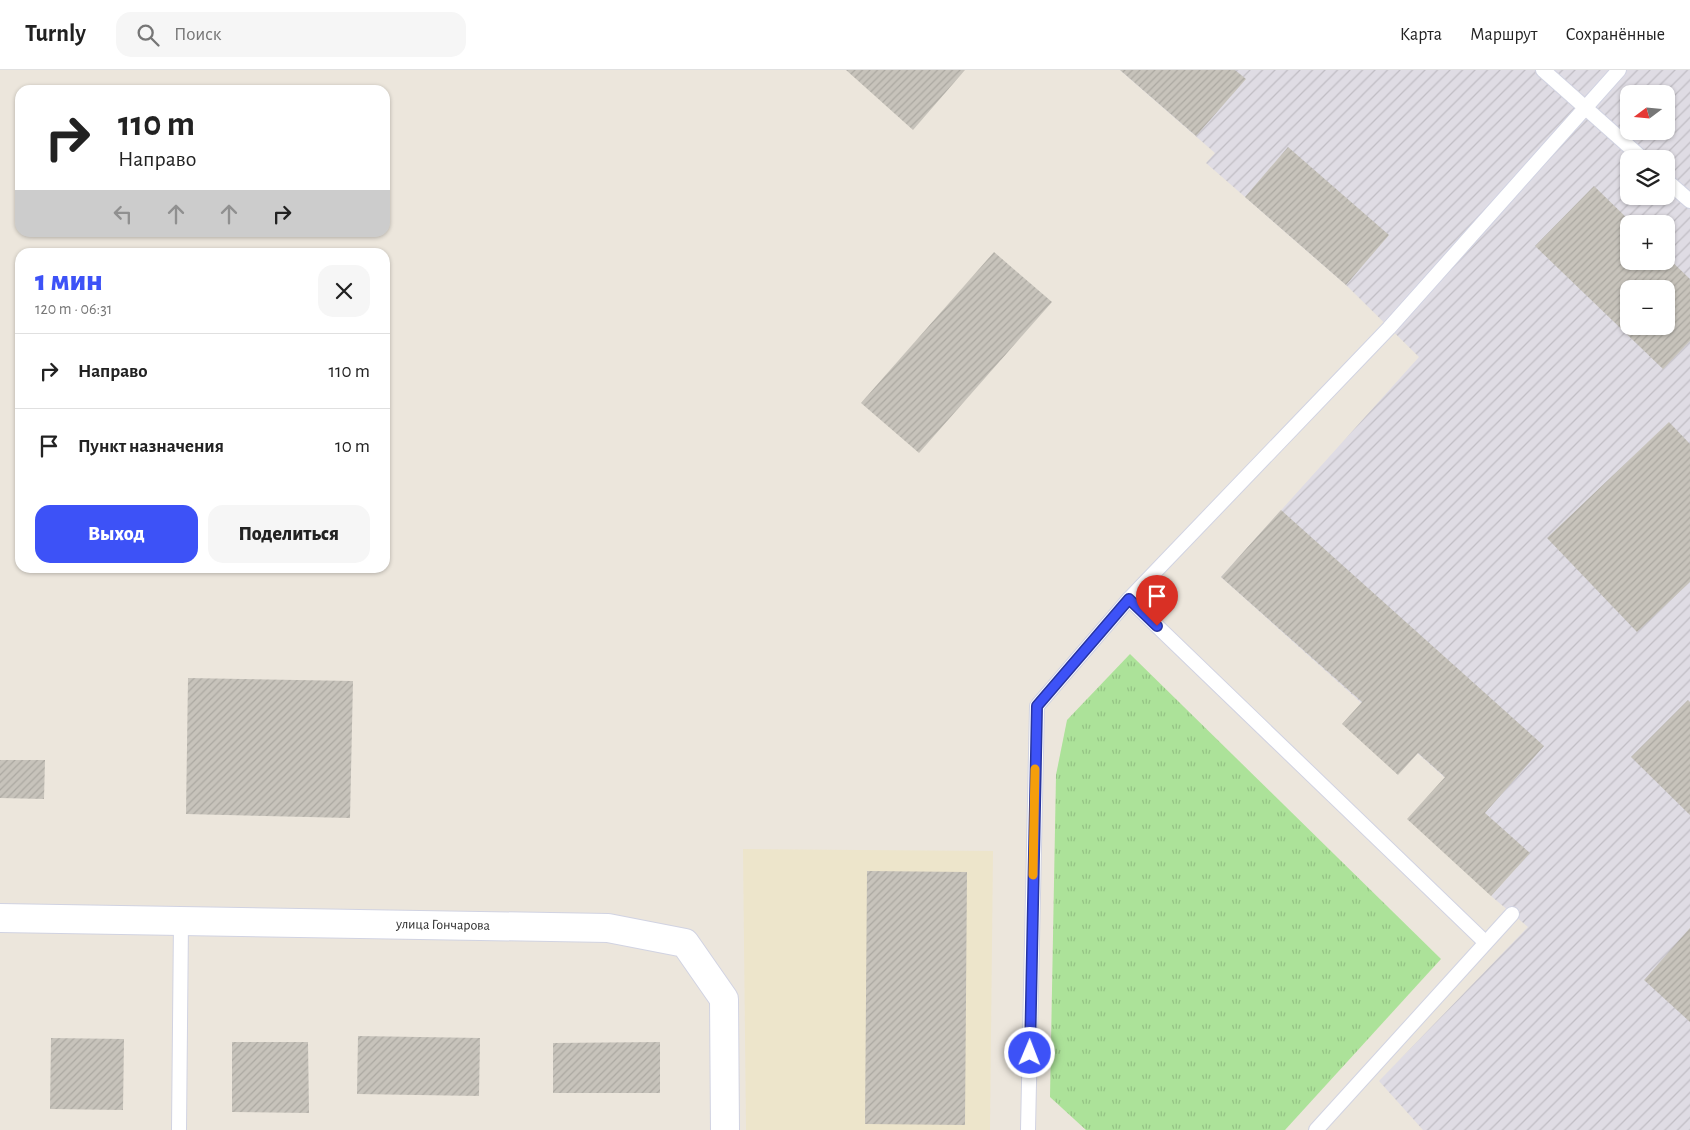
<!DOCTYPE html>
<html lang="ru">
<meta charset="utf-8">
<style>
:root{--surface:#fff;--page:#f6f6f6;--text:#222;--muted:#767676;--line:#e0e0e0;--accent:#3d52f7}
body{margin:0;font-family:"Alegreya Sans",sans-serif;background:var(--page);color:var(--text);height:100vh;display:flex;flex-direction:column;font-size:19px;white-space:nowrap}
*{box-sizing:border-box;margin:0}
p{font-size:16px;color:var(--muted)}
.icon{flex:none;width:28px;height:28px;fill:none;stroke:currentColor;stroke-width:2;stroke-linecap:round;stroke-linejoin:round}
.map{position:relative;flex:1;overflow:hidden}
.sheet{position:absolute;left:15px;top:178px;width:375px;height:325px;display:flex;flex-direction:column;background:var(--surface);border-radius:15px;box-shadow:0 1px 4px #0004}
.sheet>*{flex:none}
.banner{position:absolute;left:15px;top:15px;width:375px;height:152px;border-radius:15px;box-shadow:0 1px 4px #0004;background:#fff;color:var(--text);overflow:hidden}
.needle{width:32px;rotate:254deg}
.tools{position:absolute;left:1620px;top:15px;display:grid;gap:10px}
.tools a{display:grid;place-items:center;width:55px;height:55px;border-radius:10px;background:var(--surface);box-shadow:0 1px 4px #0004;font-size:25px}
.pin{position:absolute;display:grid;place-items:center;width:42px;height:42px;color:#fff;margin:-51px -21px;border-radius:50% 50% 50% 0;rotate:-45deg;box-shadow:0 0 5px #0007}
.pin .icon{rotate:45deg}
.me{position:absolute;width:55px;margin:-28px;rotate:1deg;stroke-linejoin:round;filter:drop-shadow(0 0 4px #0008)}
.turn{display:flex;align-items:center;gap:18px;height:105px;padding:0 20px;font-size:22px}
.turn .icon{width:65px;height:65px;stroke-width:2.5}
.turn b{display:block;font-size:35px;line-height:42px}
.lanes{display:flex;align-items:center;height:48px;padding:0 20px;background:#0003;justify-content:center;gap:25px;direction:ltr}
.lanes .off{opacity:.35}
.round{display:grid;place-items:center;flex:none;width:52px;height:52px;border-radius:15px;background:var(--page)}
.overview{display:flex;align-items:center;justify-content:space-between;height:85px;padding:0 20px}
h1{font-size:30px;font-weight:800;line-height:38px;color:var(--accent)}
.button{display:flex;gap:10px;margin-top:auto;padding:10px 20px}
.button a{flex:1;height:58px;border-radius:15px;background:var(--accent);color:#fff;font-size:20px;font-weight:800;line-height:58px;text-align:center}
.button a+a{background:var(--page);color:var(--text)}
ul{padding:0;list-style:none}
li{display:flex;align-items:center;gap:15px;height:75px;padding:0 20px;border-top:1px solid var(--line)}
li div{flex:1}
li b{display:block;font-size:19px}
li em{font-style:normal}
header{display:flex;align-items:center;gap:30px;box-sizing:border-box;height:70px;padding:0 25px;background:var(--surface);border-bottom:1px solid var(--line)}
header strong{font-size:24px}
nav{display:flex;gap:28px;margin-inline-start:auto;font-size:18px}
.search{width:350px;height:45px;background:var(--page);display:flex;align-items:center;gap:12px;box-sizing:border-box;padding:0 18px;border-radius:15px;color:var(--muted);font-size:19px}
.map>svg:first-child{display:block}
</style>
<header>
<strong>Turnly</strong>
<div class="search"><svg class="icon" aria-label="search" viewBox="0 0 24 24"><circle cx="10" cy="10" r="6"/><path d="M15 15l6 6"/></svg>Поиск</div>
<nav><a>Карта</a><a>Маршрут</a><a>Сохранённые</a></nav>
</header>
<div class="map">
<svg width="1690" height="1060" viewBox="0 0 1690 1060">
<defs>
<pattern id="industrial-furrows" width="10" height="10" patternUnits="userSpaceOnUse" patternTransform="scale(1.25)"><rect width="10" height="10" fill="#dfdce4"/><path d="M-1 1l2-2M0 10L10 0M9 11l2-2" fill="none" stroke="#c0bdc4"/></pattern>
<pattern id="grass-tufts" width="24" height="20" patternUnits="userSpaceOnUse" patternTransform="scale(1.25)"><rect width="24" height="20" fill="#ace299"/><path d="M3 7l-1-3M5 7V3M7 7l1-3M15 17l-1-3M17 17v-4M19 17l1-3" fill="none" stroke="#94c284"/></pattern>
<pattern id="building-hatch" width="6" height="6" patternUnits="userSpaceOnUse" patternTransform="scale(1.25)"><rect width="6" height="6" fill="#c7c3bb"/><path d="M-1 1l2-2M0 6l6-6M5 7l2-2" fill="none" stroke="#aba8a1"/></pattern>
</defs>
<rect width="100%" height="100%" fill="#ece6dc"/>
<path fill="url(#industrial-furrows)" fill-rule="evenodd" d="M1120 0H1690V1060H1423L1379 1011 1528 857 1491 826 1529 783 1221 507 1419 287 1346 215 1206 93 1215 83ZM1629 24H1666V61H1629ZM1629 89H1666V126H1629ZM1629 154H1666V191H1629ZM1629 219H1666V256H1629Z"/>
<polygon fill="#ede5cb" points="743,779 993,781 990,1060 746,1060"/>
<polygon fill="url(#grass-tufts)" points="1130,584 1441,889 1285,1060 1086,1060 1050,1027 1056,705 1067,650"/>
<g fill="url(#building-hatch)" fill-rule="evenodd">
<polygon points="846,0 965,0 913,60"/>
<polygon points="1120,0 1235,0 1246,9 1196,66"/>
<polygon points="1288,77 1389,165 1346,215 1245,127"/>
<path d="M1594 116 1633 154H1629V191H1666V186L1690 209V271L1663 299 1535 176ZM1629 219H1666V256H1629Z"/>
<polygon points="994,182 1052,232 919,383 861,333"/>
<polygon points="1669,352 1690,374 1690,512 1637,562 1547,468"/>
<polygon points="1281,440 1544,676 1485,743 1530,783 1491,826 1407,749 1445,707 1418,683 1398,705 1342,654 1362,632 1221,507"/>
<polygon points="188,608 353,611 350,748 186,744"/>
<polygon points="1688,630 1690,632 1690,745 1631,687"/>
<polygon points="0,690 45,690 44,729 0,728"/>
<polygon points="867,801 967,802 965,1055 865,1054"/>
<polygon points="1690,858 1690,952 1644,910"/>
<polygon points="358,966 480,968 479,1026 357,1024"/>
<polygon points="51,968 124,969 123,1040 50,1039"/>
<polygon points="232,972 308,972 309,1043 232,1042"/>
<polygon points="660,972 660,1023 553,1023 553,973"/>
</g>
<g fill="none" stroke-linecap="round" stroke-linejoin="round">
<defs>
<g id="service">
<polyline points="1543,0 1643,89"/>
<polyline points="1666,110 1690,131"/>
<polyline points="1129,529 1485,872"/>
<polyline points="179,1060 181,851"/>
<polyline points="1028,1060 1037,636 1129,529 1389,258 1619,0"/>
<polyline points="1316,1060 1512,844"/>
</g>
<polyline id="minor" points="0,848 608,858 685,873 724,929 725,1060"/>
</defs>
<use href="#service" stroke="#d1d3e2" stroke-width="16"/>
<use href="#minor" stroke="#d1d3e2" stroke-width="30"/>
<use href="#service" stroke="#fff" stroke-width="14"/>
<use href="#minor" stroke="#fff" stroke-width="28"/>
</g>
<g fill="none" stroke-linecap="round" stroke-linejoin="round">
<defs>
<polyline id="route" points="1030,983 1037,636 1129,529 1157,556"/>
</defs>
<use href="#route" stroke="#2835a1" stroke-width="12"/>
<use href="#route" stroke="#3d52f7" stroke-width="9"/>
<polyline stroke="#f59e0b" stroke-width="9" points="1033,805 1035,699"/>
</g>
<g text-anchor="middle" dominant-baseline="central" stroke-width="4" stroke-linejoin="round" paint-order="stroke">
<g font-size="14" fill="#2a2a2a" stroke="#fff">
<text transform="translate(443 855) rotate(1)">улица Гончарова</text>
</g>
</g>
</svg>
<div class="tools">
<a><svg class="needle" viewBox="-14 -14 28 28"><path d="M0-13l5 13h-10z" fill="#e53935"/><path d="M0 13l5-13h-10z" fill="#767676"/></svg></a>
<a><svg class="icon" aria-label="layers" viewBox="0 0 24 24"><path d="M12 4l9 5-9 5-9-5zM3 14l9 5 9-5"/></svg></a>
<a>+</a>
<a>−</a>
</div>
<div class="pin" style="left:1157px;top:556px;background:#d93025"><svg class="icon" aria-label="arrive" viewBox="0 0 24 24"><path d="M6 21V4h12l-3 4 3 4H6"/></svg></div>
<svg class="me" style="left:1030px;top:983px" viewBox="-20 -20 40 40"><circle r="17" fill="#3d52f7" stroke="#fff" stroke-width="3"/><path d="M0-11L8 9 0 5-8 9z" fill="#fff"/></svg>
<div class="banner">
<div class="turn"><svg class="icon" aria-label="right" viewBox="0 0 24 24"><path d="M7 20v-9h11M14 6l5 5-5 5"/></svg><div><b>110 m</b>Направо</div></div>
<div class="lanes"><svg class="icon off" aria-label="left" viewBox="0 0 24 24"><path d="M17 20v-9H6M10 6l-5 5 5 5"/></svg><svg class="icon off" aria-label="ahead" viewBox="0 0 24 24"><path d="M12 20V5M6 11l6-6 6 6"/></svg><svg class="icon off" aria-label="ahead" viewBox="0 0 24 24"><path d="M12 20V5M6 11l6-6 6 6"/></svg><svg class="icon" aria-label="right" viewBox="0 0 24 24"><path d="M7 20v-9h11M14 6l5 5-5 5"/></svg></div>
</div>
<section class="sheet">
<div class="overview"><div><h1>1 мин</h1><p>120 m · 06:31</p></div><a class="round"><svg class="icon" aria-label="close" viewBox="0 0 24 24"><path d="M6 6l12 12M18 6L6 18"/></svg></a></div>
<ul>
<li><svg class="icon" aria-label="right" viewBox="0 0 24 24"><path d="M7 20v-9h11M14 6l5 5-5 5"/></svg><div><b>Направо</b></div><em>110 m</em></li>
<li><svg class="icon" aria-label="arrive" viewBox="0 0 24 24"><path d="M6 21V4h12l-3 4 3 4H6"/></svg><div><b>Пункт назначения</b></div><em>10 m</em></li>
</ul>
<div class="button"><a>Выход</a><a>Поделиться</a></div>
</section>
</div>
